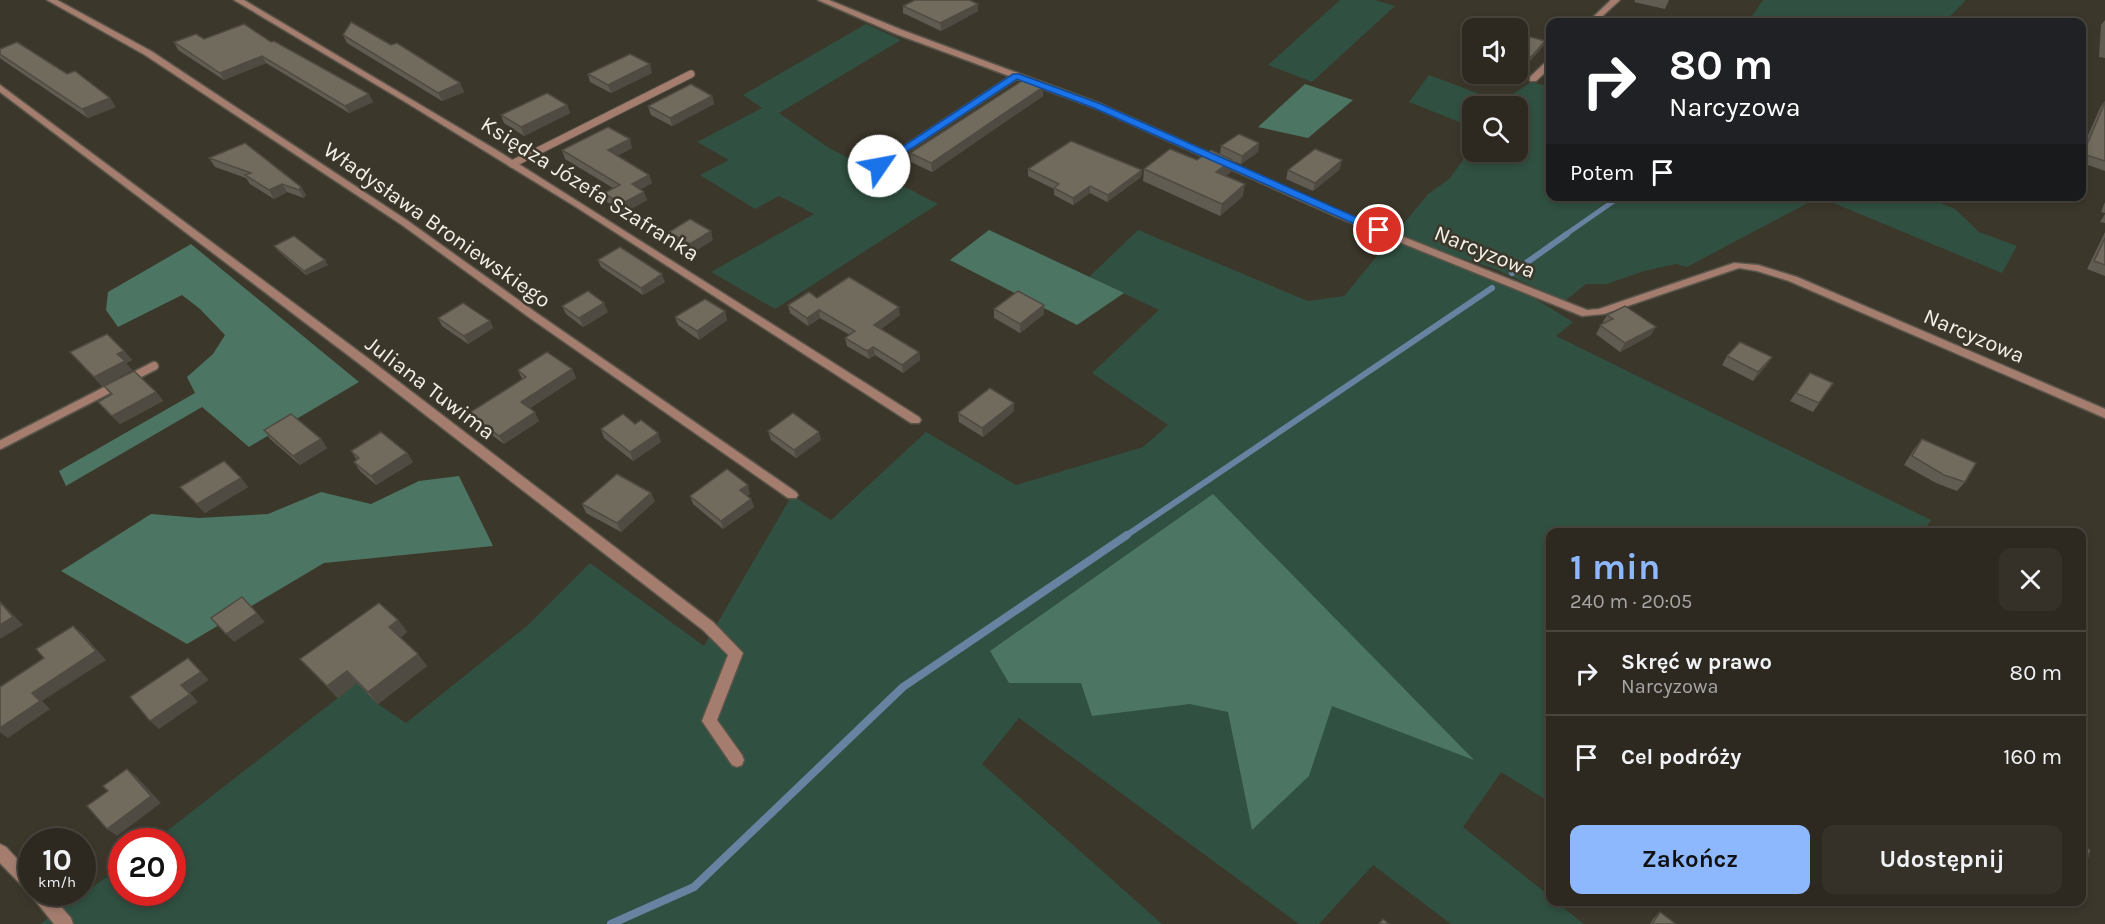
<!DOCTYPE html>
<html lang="pl">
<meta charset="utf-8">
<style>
:root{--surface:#2d2920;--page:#353129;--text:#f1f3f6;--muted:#a7a6a5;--line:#48453e;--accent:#8eb8fd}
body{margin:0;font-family:Karla,sans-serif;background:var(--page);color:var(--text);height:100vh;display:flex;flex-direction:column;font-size:22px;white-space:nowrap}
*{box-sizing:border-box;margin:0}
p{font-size:20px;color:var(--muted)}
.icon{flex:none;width:33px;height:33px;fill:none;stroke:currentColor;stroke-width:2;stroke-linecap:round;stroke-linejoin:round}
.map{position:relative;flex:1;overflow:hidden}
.details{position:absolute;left:1546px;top:528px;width:540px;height:378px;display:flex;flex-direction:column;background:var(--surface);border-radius:12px;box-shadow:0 3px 9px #0003,0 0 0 2px var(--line)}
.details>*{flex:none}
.guide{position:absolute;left:1546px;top:18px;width:540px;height:183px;border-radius:12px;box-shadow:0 3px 9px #0003,0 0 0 2px var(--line);background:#202124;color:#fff;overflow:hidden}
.fabs{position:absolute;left:1462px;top:18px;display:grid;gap:12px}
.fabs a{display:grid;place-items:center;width:66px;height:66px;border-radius:12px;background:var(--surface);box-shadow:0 3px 9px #0003,0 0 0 2px var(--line);font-size:30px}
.speed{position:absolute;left:18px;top:828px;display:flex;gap:12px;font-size:30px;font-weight:700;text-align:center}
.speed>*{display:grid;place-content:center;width:78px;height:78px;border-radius:50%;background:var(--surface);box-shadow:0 3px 9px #0003,0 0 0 2px var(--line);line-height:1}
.speed small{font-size:15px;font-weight:400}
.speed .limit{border:9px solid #d22;background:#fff;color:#111}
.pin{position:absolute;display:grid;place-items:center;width:51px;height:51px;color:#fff;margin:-26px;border:3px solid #fff;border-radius:50%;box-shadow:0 2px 6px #0007}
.me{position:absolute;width:66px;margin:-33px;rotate:57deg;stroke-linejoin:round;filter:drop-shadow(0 0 4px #0008)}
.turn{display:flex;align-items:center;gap:21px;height:126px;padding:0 24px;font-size:27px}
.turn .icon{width:78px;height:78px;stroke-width:2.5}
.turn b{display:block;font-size:42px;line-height:51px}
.then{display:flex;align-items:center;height:57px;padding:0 24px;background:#0003;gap:12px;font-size:22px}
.round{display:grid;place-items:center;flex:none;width:63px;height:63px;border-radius:12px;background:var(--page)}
.summary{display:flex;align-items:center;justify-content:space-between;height:102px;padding:0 24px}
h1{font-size:36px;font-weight:700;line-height:45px;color:var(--accent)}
.action{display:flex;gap:12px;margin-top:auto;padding:12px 24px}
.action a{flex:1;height:69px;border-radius:12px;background:var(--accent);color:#111;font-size:24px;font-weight:700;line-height:69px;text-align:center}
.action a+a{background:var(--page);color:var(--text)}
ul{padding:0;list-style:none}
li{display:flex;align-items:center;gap:18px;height:84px;padding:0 24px;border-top:2px solid var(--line)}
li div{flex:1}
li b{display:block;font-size:22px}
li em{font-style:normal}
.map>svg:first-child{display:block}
</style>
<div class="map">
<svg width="2105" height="924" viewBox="0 0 2105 924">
<rect width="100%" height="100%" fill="#3c372b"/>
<g fill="#305041" fill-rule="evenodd">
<polygon points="1340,0 1375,0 1395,6 1312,82 1268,65"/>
<polygon points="1763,0 1965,0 1965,1 1945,22 1748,22"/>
<polygon points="866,24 901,40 779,113 829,148 938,204 775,309 711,272 814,214 779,196 755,209 700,175 729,160 697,142 762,108 743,95"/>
<path d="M1429 75 1501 102 1531 82 1551 87V196L1925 197 1955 209 1979 232 2017 246 2002 273 1819 197 1687 267 1676 264 1644 271 1607 284H1586L1565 301 1495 269 1400 238 1524 292 1573 322 1556 336 1931 520 1923 532H1551V803L1501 772 1463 827 1551 897V902H1556L1584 924H1451L1373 865 1319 924H1299L1019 718 982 764 1162 924H40L121 867 122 892H172V842L154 841 357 683 378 704 406 723 528 625 590 563 704 646 792 495 831 520 926 432 1016 485 1143 447 1168 425 1092 373 1159 310 1089 277 1138 230 1308 301 1344 296 1428 194 1449 179 1458 167 1468 152 1467 125 1409 102ZM1473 106H1518V152H1473Z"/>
</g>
<g fill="#4c7663">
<polygon points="1305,84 1353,100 1308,138 1258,127"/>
<polygon points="989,230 1124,293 1077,325 950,260"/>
<polygon points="191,244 359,382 249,447 202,407 66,486 59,471 195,393 187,377 213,354 225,335 200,309 182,295 118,327 106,310 108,292"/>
<polygon points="459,476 493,546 324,563 187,644 61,571 151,514 199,518 268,514 321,492 371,504 419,481"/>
<polygon points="1213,494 1474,760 1332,706 1309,776 1252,830 1228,712 1190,704 1092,716 1081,683 1009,683 990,651"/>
</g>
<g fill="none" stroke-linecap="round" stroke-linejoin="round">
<polyline stroke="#6882a1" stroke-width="5" points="1565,235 1621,196"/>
<g stroke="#6882a1" stroke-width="6">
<polyline points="1512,273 1567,234"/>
<polyline points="1124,537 1492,288"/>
</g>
<polyline stroke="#6882a1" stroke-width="8" points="611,924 694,887 903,687 1127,535"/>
<defs>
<g id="lane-far1">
<polyline points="512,164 691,74"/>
<polyline points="879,166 1016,76"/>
</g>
<polyline id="lane" points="0,445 154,366"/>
<g id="street">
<polygon points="47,0 57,0 151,51 408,221 538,314 796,492 798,495 796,498 788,498 530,318 402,225 145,55"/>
<polygon points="234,0 244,0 498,151 919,417 921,420 919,423 911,423 576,207 407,103"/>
<polygon points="818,0 829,0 902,30 1101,104 1341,212 1587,310 1599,309 1734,263 1758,265 1797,277 2105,409 2105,418 1789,281 1757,271 1739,268 1604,314 1582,316 1335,216 1095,108 896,34"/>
<polygon points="1611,0 1620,0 1596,22 1588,22"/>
<polygon points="1548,60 1551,60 1551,67 1536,81 1530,81 1530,77"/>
<polygon points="0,85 369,359 713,622 743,653 717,720 742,755 744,760 742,765 737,767 732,765 702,721 728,655 703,630 361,365 0,92"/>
<polygon points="0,844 6,847 32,875 32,892 48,892 71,918 73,924 54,924 30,894 0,863"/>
</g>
</defs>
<use href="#lane-far1" stroke="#595549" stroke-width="9"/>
<use href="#lane" stroke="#595549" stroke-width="11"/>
<use href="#street" stroke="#595549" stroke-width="3"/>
<use href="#lane-far1" stroke="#a47d6f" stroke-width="7"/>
<use href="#lane" stroke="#a47d6f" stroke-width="8"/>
<use href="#street" fill="#a47d6f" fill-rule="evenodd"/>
</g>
<g fill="#615c51">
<polygon points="1635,0 1669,0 1665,9 1634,2"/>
<polygon points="978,4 978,11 941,31 903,13 903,6"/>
<polygon points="2105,20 2105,58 2099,57 2101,25"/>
<polygon points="343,35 391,45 460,83 464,92 442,101 347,43"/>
<polygon points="1518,40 1545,41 1544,45 1530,61 1518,57"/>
<polygon points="174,42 271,42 373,102 349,113 266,63 224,80 178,50"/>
<polygon points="0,49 116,107 88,118 1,59 0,58"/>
<polygon points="652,73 611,93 590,82 588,74"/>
<polygon points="1043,87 1043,96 932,172 911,162 910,153"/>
<polygon points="712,96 714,104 672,126 651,115 648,106"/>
<polygon points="2105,101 2105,171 2082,163 2082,149 2100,108"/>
<polygon points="567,105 570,113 524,136 504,123 501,115"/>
<polygon points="1259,143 1258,152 1241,164 1232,161 1231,172 1225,176 1243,196 1220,216 1143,181 1144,169 1197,160 1220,154 1221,146"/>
<polygon points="632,148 617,156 649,175 652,183 640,189 647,200 624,213 607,202 604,193 613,188 565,159 562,150"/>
<polygon points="209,158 301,187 306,195 304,198 287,192 274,199 250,184 246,178 215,167"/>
<polygon points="1028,169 1142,170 1141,177 1107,202 1090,193 1073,205 1054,195 1054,189 1028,176"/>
<polygon points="1340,169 1313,191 1286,179 1288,170"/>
<polygon points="2105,202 2105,213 2101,212"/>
<polygon points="2105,214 2105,223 2100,222"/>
<polygon points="669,232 713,240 692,253 671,241"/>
<polygon points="2105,232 2105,276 2087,269"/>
<polygon points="274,246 328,265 306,275 277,250"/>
<polygon points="598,260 665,282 643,295 601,267"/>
<polygon points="817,298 900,315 881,329 919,352 920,360 903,373 875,355 869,359 847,346 845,338 850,335 820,318 808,326 790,313 788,305"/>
<polygon points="562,306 608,312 583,327 566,314"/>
<polygon points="994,309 1044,314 1020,333 994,318"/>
<polygon points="725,311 727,320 699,340 678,325 675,317"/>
<polygon points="1607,315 1651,335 1620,352 1596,334"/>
<polygon points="438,318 490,321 493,328 468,344 442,326"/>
<polygon points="124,351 132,360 126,363 132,370 102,386 70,352"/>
<polygon points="1727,356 1772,357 1766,366 1753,381 1722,365"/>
<polygon points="572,369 576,378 530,408 539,421 504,444 474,422 469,413 522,379 518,370"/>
<polygon points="1810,373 1833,383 1813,412 1790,401"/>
<polygon points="104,386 156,392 163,401 120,424 98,402 111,395"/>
<polygon points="1014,411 983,437 959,422 958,413"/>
<polygon points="635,424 661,442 633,461 604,438 601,429"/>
<polygon points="264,430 321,439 327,448 300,465 270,439"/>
<polygon points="768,431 821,440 796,458 771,440"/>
<polygon points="1922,439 1965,482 1957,491 1936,483 1904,465 1915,448"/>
<polygon points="351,451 407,453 413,462 376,485 360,471 354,462 357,460"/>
<polygon points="241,478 248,487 205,513 180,487"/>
<polygon points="750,494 747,496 751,499 754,507 723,529 693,504 690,496"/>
<polygon points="655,501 621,532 586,513 582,504"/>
<polygon points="398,620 407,632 400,638 427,666 378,704 357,683 338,698 300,659"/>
<polygon points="1660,912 1676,924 1650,924 1653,919"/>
</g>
<g fill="#4f4b42">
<polygon points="978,4 978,11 941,31 940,23"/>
<polygon points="1545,41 1544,45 1530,61 1531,57"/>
<polygon points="262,56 266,63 224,80 220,73"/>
<polygon points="650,64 652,73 611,93 608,85"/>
<polygon points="460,83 464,92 442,101 438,93"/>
<polygon points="1043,87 1043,96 932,172 931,163"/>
<polygon points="369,94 373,102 349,113 345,106"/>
<polygon points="712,96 714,104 672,126 670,118"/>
<polygon points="110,98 116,107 88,118 82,109"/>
<polygon points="567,105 570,113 524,136 521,127"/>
<polygon points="630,139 632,148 611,159 608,150"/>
<polygon points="1259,143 1258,152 1241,164 1242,156"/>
<polygon points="1232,160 1231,172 1214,184 1216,172"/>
<polygon points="1342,160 1340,169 1313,191 1315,183"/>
<polygon points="1142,170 1141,177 1107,202 1108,195"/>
<polygon points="649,175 652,183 635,193 632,184"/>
<polygon points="282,184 287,192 274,199 269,190"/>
<polygon points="1245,184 1243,196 1220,216 1222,204"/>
<polygon points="1090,186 1090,193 1073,205 1073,198"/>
<polygon points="301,187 306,195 304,198 299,190"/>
<polygon points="644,192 647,200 624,213 621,204"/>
<polygon points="711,231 713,240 692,253 690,244"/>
<polygon points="325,260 328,265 306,275 304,271"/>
<polygon points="662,274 665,282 643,295 641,288"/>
<polygon points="604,303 608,312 583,327 579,318"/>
<polygon points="1044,305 1044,314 1020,333 1020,324"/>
<polygon points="899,307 900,315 875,333 874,325"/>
<polygon points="819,310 820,318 808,326 807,318"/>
<polygon points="725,311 727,320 699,340 697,331"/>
<polygon points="490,321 493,328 468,344 464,336"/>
<polygon points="1656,327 1651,335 1620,352 1625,343"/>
<polygon points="873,347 875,355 869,359 867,351"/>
<polygon points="124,351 132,360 126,363 132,370 102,386 94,377 117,354"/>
<polygon points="919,352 920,360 903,373 902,365"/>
<polygon points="1772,357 1766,366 1753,381 1758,372"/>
<polygon points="572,369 576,378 525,411 521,402"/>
<polygon points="156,392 163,401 120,424 112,416"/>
<polygon points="1014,403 1014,411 983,437 982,428"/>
<polygon points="535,412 539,421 504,444 499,436"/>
<polygon points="819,432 821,440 796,458 794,450"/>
<polygon points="658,433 661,442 633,461 630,452"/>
<polygon points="321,439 327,448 300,465 293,456"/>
<polygon points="407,453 413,462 376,485 371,476"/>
<polygon points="241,478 248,487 205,513 197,504"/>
<polygon points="748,485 750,494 743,499 740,490"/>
<polygon points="651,493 655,501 621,532 617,523"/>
<polygon points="751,499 754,507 723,529 721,521"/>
<polygon points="0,601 23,625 0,639"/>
<polygon points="257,613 265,622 234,642 226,634"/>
<polygon points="398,620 407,632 398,639 389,627"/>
<polygon points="73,626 83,634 106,660 42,701 50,709 8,738 0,732 0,728 32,693"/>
<polygon points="418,654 427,666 378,704 368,692"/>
<polygon points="188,658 209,680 190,693 198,702 159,729 150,721 181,685"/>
<polygon points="347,671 357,683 338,698 327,686"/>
<polygon points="127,769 136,776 161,803 117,836 107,829"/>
</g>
<g fill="#716b5e" stroke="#4f4b42" stroke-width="1.5">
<polygon points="915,0 969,0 978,4 940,23 903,6"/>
<polygon points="351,22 391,45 397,43 460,83 438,93 343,35"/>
<polygon points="244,24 271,42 274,41 369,94 345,106 262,56 220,73 174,42 196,34 204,39"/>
<polygon points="1523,35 1545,41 1531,57 1518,53 1518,40"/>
<polygon points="17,42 67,74 75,71 110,98 82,109 0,54 0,49"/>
<polygon points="630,54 650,64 608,85 588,74"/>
<polygon points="1028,77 1039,81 1043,87 931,163 910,153"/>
<polygon points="691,84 712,96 670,118 648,106"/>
<polygon points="547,93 567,105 521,127 501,115"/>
<polygon points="2105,102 2105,161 2083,154"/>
<polygon points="608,127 630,139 608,150 649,175 632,184 644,192 621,204 604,193 620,185 562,150"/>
<polygon points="1239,134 1259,143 1242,156 1221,146"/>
<polygon points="1071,141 1142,170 1108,195 1090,186 1073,198 1054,188 1059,184 1028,169"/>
<polygon points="245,143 301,187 299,190 282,184 269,190 245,175 251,173 209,158"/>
<polygon points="1170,149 1197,160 1211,150 1232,160 1216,172 1245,184 1222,204 1144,169"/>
<polygon points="1315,149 1342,160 1315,183 1288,170"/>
<polygon points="690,219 711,231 690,244 669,232"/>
<polygon points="294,236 325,260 304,271 274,246"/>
<polygon points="2105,238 2105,265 2094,261"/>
<polygon points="620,247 662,274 641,288 598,260"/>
<polygon points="849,277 899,307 874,325 919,352 902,365 873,347 867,351 845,338 855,331 819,310 807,318 788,305 809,292 817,298"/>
<polygon points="588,291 604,303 579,318 562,306"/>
<polygon points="1018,291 1044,305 1020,324 994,309"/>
<polygon points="705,299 725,311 697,331 675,317"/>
<polygon points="463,303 490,321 464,336 438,318"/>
<polygon points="1625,306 1656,327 1625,343 1600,325 1613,319 1607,315"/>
<polygon points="107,334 124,351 117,354 125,361 94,377 70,352"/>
<polygon points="1740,342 1772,357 1758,372 1727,356"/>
<polygon points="547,352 572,369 521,402 535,412 499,436 469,413 526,377 518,370"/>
<polygon points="134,371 156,392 112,416 98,402 112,394 104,386"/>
<polygon points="1810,373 1833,383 1819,403 1796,393"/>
<polygon points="990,388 1014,403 982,428 958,413"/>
<polygon points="793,413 819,432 794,450 768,431"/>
<polygon points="291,414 321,439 293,456 264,430"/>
<polygon points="623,414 635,424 641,420 658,433 630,452 601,429"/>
<polygon points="381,432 407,453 371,476 354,462 359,458 351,451"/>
<polygon points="1922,439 1976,463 1965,482 1944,475 1912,456"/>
<polygon points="224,461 241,478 197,504 180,487"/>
<polygon points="727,469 748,485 740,490 751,499 721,521 690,496"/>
<polygon points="617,474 651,493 617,523 582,504"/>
<polygon points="242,597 257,613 226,634 211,618"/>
<polygon points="0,602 13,617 0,625"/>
<polygon points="379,603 398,620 389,627 418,654 368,692 347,671 327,686 300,659"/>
<polygon points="73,626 96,651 32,693 40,701 0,728 0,687 44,658 36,649"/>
<polygon points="188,658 201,672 181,685 190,694 150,721 130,697"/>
<polygon points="127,769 151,796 107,829 87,806 108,791 103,786"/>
<polygon points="2082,845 2090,850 2082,875"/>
<polygon points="1660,912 1676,924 1652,924"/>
<polygon points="1383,919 1389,924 1379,924"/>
</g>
<polygon fill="#1a73e8" stroke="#114b97" stroke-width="1.5" points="1013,74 1019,74 1101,104 1385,230 1379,234 1375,233 1094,108 1017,79 882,168 873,166"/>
<g text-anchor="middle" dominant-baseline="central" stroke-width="5" stroke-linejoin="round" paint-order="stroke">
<g font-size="22" fill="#f3f0e8" stroke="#3c372b">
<text transform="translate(590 189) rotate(32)">Księdza Józefa Szafranka</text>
<text transform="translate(437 225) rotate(35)">Władysława Broniewskiego</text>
<text transform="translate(1485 252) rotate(22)">Narcyzowa</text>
<text transform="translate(1974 336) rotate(23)">Narcyzowa</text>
<text transform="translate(430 388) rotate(37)">Juliana Tuwima</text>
</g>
</g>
</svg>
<div class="fabs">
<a><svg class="icon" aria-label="sound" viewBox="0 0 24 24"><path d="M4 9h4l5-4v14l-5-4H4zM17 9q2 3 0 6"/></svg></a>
<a><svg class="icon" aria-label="search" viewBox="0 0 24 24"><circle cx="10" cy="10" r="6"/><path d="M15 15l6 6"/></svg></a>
</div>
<div class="speed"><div>10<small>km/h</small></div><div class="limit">20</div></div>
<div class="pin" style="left:1379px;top:230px;background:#d93025"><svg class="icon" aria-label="arrive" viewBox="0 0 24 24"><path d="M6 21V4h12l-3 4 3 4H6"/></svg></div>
<svg class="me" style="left:879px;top:166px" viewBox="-20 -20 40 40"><circle r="19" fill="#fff"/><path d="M0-13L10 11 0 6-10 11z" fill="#1a73e8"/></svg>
<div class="guide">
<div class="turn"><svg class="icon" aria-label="right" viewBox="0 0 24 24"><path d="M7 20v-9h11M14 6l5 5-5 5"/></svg><div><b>80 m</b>Narcyzowa</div></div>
<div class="then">Potem<svg class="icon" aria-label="arrive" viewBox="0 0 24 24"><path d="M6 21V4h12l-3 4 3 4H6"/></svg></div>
</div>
<section class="details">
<div class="summary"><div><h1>1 min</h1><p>240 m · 20:05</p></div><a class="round"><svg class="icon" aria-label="close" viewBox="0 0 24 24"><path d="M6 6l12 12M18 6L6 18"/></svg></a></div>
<ul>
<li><svg class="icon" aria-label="right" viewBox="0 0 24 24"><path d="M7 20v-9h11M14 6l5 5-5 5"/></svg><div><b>Skręć w prawo</b><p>Narcyzowa</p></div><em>80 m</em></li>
<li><svg class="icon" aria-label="arrive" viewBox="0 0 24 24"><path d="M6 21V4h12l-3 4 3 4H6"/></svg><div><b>Cel podróży</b></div><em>160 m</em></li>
</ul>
<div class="action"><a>Zakończ</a><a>Udostępnij</a></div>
</section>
</div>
